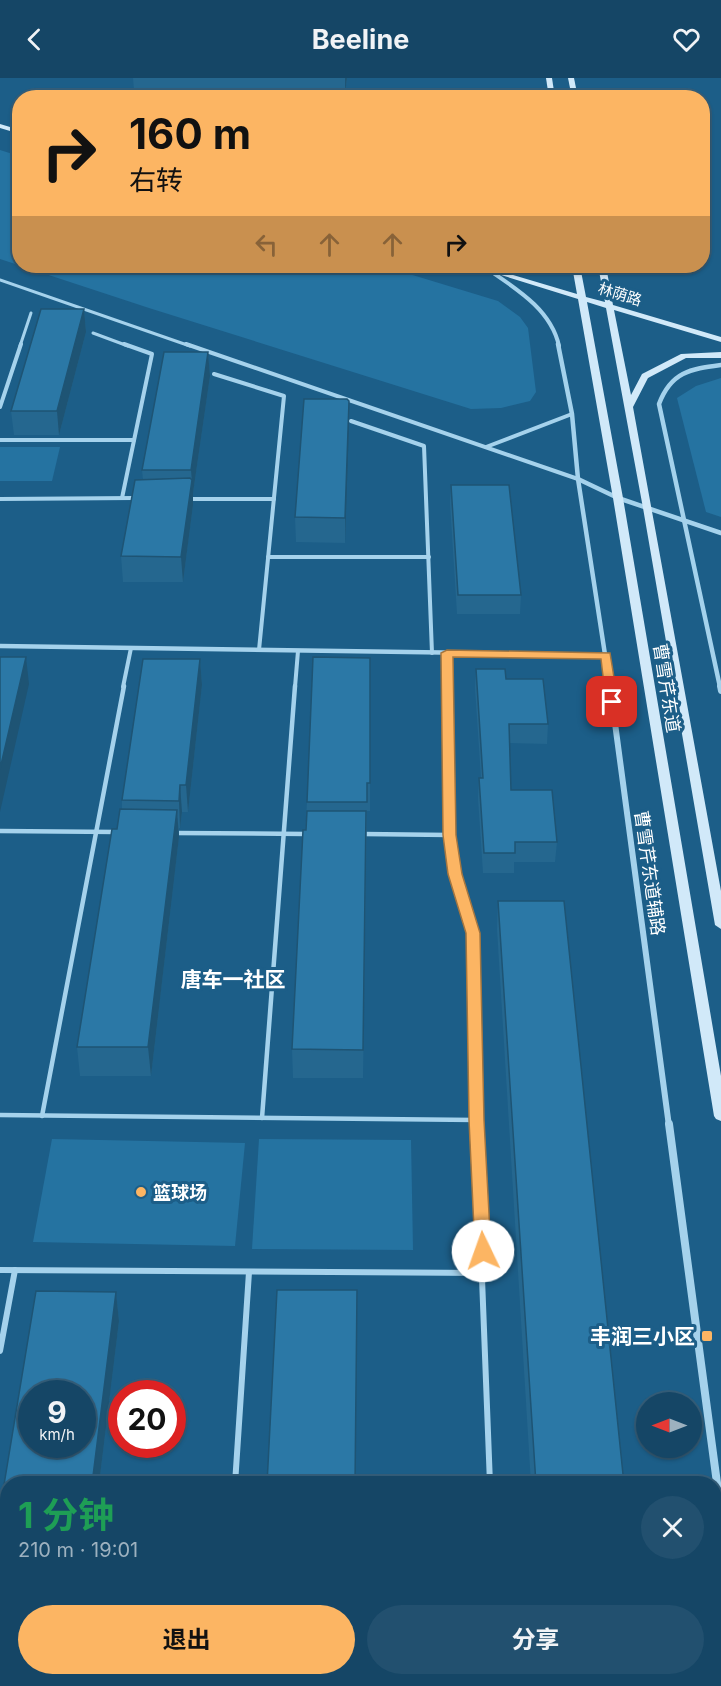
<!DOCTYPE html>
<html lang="zh">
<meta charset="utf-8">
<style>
:root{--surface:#154666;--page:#22506f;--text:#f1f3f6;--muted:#9db1bf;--line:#345e7a;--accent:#fcb563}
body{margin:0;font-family:Inter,"Noto Sans SC",sans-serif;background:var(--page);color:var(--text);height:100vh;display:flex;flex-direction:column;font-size:22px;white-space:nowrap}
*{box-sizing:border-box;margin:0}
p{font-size:20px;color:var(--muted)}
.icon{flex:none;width:33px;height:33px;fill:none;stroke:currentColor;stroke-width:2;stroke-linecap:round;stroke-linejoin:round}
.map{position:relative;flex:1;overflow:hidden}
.panel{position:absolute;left:0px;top:1398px;width:722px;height:210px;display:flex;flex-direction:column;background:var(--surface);border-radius:24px 24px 0 0;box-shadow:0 2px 4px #0004,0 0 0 2px var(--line)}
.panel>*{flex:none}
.hud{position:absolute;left:12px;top:12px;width:698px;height:183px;border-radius:24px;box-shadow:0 2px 4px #0004,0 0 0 2px var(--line);background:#fcb563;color:#111;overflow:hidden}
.needle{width:39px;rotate:270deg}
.buttons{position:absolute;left:636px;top:1314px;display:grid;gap:12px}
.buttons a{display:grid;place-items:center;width:66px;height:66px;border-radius:50%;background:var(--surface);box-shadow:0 2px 4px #0004,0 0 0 2px var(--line);font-size:30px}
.speed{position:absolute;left:18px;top:1302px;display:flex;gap:12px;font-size:30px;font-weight:700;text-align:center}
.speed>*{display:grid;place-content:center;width:78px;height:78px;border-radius:50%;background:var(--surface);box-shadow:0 2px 4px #0004,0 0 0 2px var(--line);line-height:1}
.speed small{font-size:15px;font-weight:400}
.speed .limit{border:9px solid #d22;background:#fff;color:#111}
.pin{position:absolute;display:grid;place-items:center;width:51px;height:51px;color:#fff;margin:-26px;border-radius:12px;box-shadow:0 3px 9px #0006}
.me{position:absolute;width:66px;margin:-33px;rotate:357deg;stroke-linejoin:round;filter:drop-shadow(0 0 4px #0008)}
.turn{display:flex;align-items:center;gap:21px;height:126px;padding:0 18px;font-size:27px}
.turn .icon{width:78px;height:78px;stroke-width:2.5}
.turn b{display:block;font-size:42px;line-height:51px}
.lanes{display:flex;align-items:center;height:57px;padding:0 18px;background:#0003;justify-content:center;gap:30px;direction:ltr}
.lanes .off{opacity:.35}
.round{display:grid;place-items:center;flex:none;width:63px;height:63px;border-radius:32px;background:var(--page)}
.summary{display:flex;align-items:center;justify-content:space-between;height:102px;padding:0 18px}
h1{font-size:36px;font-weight:700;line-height:45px;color:#1e9e55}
.button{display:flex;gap:12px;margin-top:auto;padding:12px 18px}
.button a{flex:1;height:69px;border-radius:36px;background:var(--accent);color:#111;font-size:24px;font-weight:700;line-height:69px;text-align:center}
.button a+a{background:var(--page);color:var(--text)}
header{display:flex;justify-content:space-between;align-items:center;height:78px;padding:0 18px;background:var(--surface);font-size:27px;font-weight:700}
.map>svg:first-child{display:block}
</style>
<header><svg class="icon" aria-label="back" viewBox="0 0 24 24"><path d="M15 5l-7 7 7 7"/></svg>Beeline<svg class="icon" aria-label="heart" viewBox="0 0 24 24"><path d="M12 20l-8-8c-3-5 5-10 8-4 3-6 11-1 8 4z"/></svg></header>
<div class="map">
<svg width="721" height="1608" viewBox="0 0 721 1608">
<rect width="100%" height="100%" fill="#1c5e88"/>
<g fill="#2573a1">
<polygon points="0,72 19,78 20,188 383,188 498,223 520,239 528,250 536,314 530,323 501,330 471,331 149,230 0,181"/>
<polygon points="721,300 721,439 706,434 677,320 696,308"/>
<polygon points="0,369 60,369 52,403 0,403"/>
<polygon points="52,1061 245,1065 235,1168 33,1164"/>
<polygon points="259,1061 411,1062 413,1172 252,1171"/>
<polygon points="519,1601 680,1602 680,1608 500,1608"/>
</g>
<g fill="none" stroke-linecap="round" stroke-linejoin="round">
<g stroke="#a5d2ec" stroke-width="3">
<polyline points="0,202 190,268"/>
<polyline points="93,255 128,268"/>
<polyline points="20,268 31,235"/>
</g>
<g stroke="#a5d2ec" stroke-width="4">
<polyline points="186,266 578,401"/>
<polyline points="214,296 284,318 259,572"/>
<polyline points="0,329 21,266"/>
<polyline points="351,343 424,368 432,575"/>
<polyline points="0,362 134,362"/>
<polyline points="486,369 572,336"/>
<polyline points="122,420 152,276 124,266"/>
<polyline points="0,421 135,420"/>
<polyline points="189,421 274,421"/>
<polyline points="268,479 429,479"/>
<polyline points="447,575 447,609"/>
<polyline points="123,609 131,570"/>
<polyline points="295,609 298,573"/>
</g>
<g stroke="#a5d2ec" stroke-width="4.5">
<polyline points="447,608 449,757 455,796 473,855 476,1048"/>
<polyline points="0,753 117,754"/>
<polyline points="174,755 306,756"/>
<polyline points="363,756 449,757"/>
<polyline points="0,1037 476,1042"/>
<polyline points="42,1038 124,608"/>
<polyline points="262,1040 295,608"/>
</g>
<g stroke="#a5d2ec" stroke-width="6">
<polyline points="476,1046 490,1406"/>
<polyline points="0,1192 484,1195"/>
<polyline points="0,1273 15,1192"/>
<polyline points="235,1406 249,1194"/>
<polyline points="222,1600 222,1608"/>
<polyline points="448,1608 464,1600"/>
</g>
<path stroke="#a5d2ec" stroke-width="4" d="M486 190C515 210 551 231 559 268"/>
<g stroke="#a5d2ec" stroke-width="4.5">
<polyline points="558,266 572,336 578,401 610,609"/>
<polyline points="578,401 618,420 721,455"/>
<polyline points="0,568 606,577"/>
<path d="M720 609 659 326C671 294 690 291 721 287"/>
</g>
<g stroke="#a5d2ec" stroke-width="6">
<polyline points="610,608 669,1048"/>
<polyline points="720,608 721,613"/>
</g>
<polyline stroke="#a5d2ec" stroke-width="8" points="669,1046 721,1435"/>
<g fill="#d1e9f9" fill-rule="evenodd">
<polygon points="546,0 552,0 555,20 549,20"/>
<polygon points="568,0 574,0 578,20 572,20"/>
<polygon points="0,46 20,52 20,56 0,50"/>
<polygon points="472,188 483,188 577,216 572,188 580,188 586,219 605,224 598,188 606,188 613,227 721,259 721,264 614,232 631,317 642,296 681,276 721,274 721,280 686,280 648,300 633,329 721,813 721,851 715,847 643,430 606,230 587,224 623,420 721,998 721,1043 716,1041 714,1038 613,420 578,221"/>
</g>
</g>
<g fill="#25678f" fill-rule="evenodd">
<polygon points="133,0 347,0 345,15 134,12"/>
<polygon points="84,231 86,254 59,357 14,357 11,333"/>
<polygon points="208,274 210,298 193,415 193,427 183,504 123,504 121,478 143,402 142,392"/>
<polygon points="349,323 349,347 345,465 296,464 295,439"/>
<polygon points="451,407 521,517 520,536 457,536 450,425"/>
<polygon points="370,580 370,733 367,733 363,1000 293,1000 292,971 307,724"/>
<polygon points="200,581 202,607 188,734 182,734 180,750 179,750 179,759 151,998 80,998 77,969 117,751 122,731 122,722"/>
<polygon points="476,591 506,601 548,646 547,666 509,665 511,712 557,764 555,784 514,784 514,795 483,795 478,720 479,700 481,700 475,610"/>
<polygon points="498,823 624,1406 531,1406 497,851"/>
<path d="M36 1213 116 1214 119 1243 99 1406H8V1600H75L74 1608H0V1431ZM32 1316H82V1366H32Z"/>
<polygon points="260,1600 353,1600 353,1606 260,1605"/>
</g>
<g fill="#1e5474">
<polygon points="345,0 347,0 345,15"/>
<polygon points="84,231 86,254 59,357 57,333"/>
<polygon points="208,274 210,298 193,415 193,427 183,504 181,479 192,404 191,392"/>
<polygon points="349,323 349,347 345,465 345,440"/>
<polygon points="26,579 29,606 0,734 0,691"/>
<polygon points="200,581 202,607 188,734 186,707"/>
<polygon points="180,707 182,734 180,750 179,723"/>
<polygon points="177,732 179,759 151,998 148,969"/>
<polygon points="116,1214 119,1243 99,1406 92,1406"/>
</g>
<g fill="#2b78a6" stroke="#1e5474" stroke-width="1.5" fill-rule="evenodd">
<polygon points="41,231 84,231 57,333 11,333"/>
<polygon points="164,274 208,274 191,392 142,392"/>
<polygon points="304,321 347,321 349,323 345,440 295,439"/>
<polygon points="190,400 192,402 181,479 121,478 135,402"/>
<polygon points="451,407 509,407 521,517 458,517"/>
<polygon points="0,579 26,579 0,691"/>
<polygon points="313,579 370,580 370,705 367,705 367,724 307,724"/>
<polygon points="143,581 200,581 186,707 180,707 179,723 122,722"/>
<polygon points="476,591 505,591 506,601 543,601 548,646 509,646 511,712 552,712 557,764 515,764 515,775 484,775 479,700 483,700"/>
<polygon points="120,731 177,732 148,969 77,969 112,751 117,751"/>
<polygon points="307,733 366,733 363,972 292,971 303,752 306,752"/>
<polygon points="498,823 564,823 624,1406 536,1406"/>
<polygon points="277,1212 357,1212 355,1406 267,1406"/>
<path d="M36 1213 116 1214 92 1406H8V1580L0 1579V1431ZM32 1316H82V1366H32Z"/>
</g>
<polygon fill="#fcb563" stroke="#a47640" stroke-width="1.5" points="447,572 610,575 618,624 612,628 606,624 601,581 453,579 456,757 462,796 480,855 484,1042 491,1173 489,1178 483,1179 477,1178 475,1173 469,1042 466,855 448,796 443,757 441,575"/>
<g fill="#fcb563" stroke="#1c5e88" stroke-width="2">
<circle cx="141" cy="1114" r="6"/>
<rect x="701" y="1252" width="12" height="12" rx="3"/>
</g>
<g text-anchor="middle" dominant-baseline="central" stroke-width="6" stroke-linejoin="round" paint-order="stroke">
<g font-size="15" fill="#fff" stroke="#1c5e88">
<text transform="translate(620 216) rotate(17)">林荫路</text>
</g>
<g font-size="18" fill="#fff" stroke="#1c5e88">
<text transform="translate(667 610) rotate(81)">曹雪芹东道</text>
<text transform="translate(650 795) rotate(82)">曹雪芹东道辅路</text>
</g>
<g font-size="18" font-weight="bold" fill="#fff" stroke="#1c5e88" text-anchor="start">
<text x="153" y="1114">篮球场</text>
</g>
<g font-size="21" font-weight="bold" fill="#fff" stroke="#1c5e88">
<text x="233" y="901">唐车一社区</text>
</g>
<g font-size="21" font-weight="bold" fill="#fff" stroke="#1c5e88" text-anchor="end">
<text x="695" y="1258">丰润三小区</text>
</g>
</g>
</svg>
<div class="buttons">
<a><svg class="needle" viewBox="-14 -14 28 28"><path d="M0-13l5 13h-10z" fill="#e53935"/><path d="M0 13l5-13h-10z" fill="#9db1bf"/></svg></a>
</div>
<div class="speed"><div>9<small>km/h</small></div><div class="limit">20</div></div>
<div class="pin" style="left:612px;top:624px;background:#d93025"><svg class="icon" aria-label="arrive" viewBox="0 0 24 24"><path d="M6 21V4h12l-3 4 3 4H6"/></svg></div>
<svg class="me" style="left:483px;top:1173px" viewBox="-20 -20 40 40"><circle r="19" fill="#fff"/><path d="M0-13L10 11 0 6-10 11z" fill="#fcb563"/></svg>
<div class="hud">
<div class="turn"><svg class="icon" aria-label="right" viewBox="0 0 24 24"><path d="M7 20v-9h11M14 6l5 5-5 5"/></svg><div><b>160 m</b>右转</div></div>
<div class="lanes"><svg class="icon off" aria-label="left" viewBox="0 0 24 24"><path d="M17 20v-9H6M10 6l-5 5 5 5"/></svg><svg class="icon off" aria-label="ahead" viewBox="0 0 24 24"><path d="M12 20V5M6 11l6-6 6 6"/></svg><svg class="icon off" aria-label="ahead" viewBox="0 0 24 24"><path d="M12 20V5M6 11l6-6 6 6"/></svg><svg class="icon" aria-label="right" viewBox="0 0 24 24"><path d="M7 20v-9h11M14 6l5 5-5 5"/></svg></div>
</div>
<section class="panel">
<div class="summary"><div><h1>1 分钟</h1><p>210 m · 19:01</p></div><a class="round"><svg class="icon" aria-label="close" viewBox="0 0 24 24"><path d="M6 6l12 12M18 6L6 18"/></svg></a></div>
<div class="button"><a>退出</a><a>分享</a></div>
</section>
</div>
